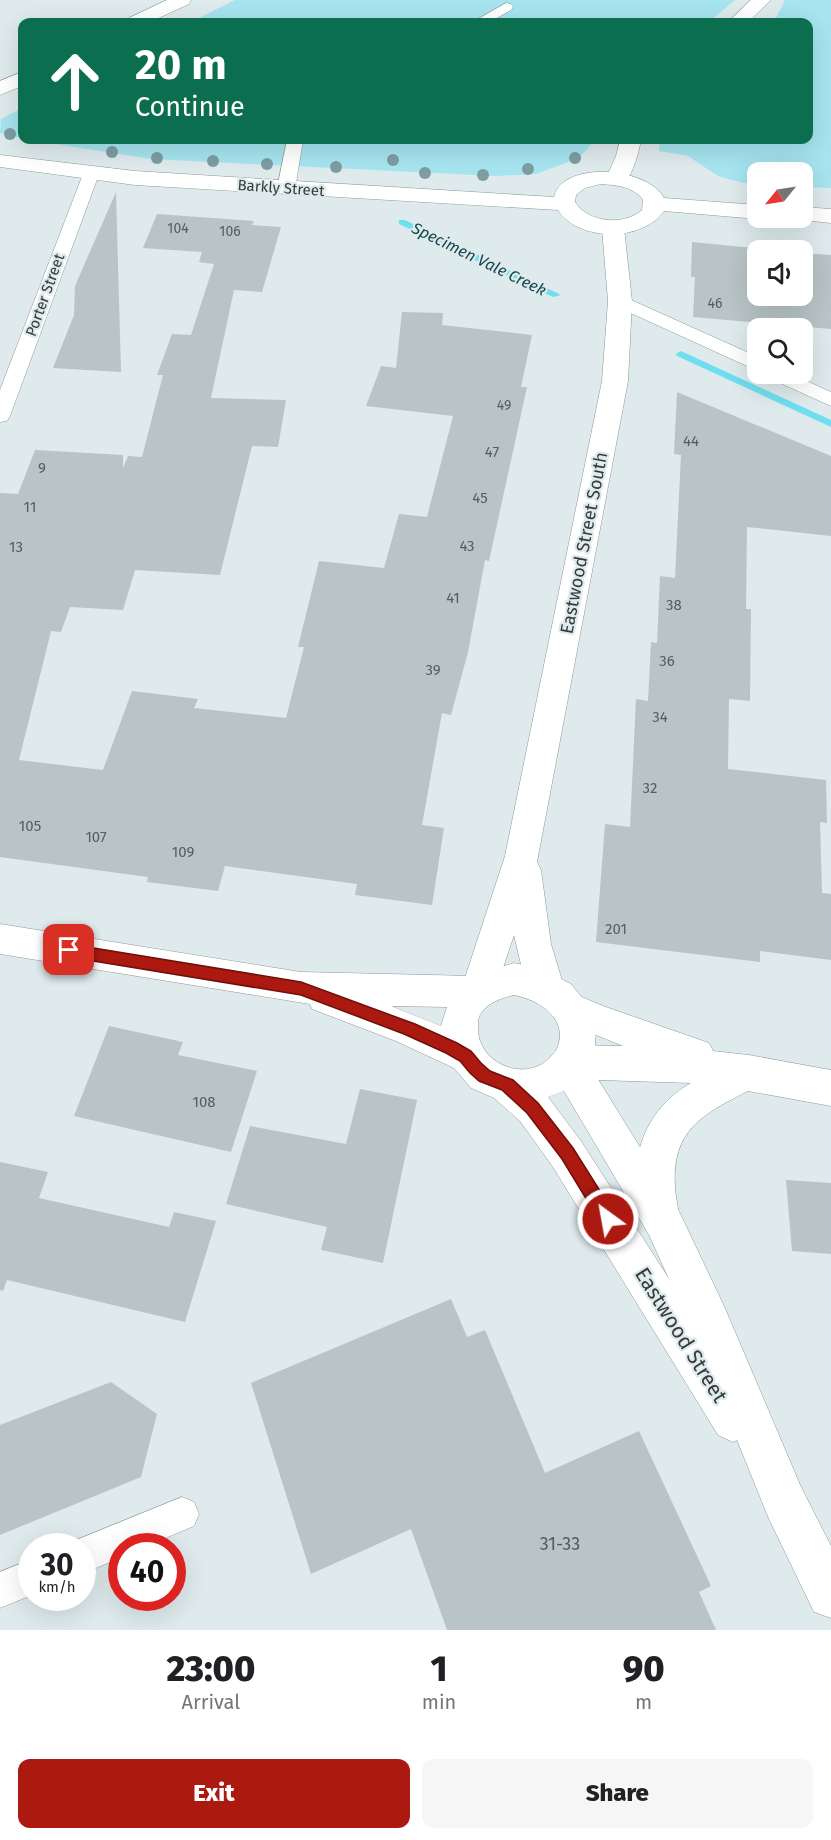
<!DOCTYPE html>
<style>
:root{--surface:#fff;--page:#f6f6f6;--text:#202124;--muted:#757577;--accent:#ab1910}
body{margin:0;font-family:"Fira Sans",sans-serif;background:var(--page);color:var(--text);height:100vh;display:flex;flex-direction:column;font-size:22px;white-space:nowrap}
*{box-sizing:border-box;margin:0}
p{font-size:20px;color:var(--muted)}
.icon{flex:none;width:33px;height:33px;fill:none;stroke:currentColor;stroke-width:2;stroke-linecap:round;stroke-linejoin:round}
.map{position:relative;height:1630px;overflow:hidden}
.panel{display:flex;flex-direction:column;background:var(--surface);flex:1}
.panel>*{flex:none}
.hud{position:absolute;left:18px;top:18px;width:795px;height:126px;border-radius:12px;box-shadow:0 6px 24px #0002;background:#0b6e4f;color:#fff;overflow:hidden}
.needle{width:39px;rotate:240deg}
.controls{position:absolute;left:747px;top:162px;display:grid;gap:12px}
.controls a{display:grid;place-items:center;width:66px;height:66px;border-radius:12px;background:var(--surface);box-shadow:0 6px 24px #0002;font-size:30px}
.speed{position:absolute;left:18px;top:1533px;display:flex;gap:12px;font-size:30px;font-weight:700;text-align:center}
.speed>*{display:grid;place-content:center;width:78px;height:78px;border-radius:50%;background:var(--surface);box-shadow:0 6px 24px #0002;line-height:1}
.speed small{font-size:15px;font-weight:400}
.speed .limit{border:9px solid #d22;background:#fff;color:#111}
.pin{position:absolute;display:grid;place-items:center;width:51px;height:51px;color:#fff;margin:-26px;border-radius:12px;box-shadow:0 3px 9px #0006}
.me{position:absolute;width:66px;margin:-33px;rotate:328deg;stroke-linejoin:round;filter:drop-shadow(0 0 4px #0008)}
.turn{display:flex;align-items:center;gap:21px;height:126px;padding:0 18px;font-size:27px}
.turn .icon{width:78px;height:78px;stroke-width:2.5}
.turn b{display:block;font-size:42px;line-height:51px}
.eta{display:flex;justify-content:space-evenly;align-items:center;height:102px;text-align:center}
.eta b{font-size:36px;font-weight:800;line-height:42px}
.cta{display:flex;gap:12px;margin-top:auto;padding:12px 18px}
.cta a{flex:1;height:69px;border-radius:12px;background:var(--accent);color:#fff;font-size:24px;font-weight:800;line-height:69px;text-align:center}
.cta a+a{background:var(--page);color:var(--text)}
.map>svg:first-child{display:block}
</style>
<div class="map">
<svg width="831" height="1630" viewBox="0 0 831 1630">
<rect width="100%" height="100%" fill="#deeaec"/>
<g fill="#a6e4ef">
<polygon points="235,0 735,0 709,22 191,22"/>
<polygon points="785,0 831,0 831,188 803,187 802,172 758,172 757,184 743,183 718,176 688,156 659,151 660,140 808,140 808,22 770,22 776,18"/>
<polygon points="22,108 22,138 0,133 1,119"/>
<polygon points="30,140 595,140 579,158 536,174 493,176 151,159"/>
</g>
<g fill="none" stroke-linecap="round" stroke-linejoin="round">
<g fill="#70def0" fill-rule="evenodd">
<polygon points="399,220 405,220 561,295 553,297 399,224"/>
<polygon points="681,351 831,420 831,427 677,356 676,354"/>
</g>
</g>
<g fill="#b8c4c6">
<polygon points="116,192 121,372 53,368 74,315 75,286"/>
<polygon points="157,214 254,221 252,225 281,227 262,292 234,290 211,398 286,400 278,447 252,446 220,575 135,570 123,610 70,607 61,632 51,631 19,760 103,770 132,691 198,699 194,708 286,718 304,647 298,647 319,561 384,568 399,514 427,517 453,416 366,406 381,366 396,368 402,312 443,313 442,325 532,335 521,387 527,387 489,561 485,560 468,652 451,715 442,713 422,825 444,828 432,905 355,895 357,884 225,866 218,891 147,882 148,877 0,857 0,493 18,494 35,450 123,455 123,468 128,456 142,457 163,375 157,375 172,334 191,335 214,264 199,262 202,252 143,248"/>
<polygon points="692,242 773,250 758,250 758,296 802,296 802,253 831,255 831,329 693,317 695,277 691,277"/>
<polygon points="677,392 831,456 831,536 747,527 746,609 751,609 750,701 729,699 728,769 826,780 827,823 820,822 822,893 831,894 831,960 760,951 760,962 596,942 605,824 630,827 636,699 648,701 651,642 657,643 660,576 675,578 681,455 674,454"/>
<polygon points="109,1026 183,1042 178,1055 257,1071 231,1152 74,1116"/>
<polygon points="360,1089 417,1100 383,1263 321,1250 327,1227 226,1204 250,1126 346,1144"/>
<polygon points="0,1162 48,1172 39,1198 169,1227 174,1212 216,1221 185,1322 7,1280 3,1291 0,1290"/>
<polygon points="786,1180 831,1183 831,1254 792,1251"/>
<polygon points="451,1299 467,1337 485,1330 545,1473 639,1431 711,1586 699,1592 716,1630 447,1630 411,1529 311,1574 251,1383"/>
<polygon points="111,1382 157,1414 141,1477 0,1535 0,1425"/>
</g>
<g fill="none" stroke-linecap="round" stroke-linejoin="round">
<defs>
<g id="service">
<polygon points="506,3 511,4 513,7 511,10 490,22 473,22"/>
<polygon points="287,140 303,140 295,189 292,193 280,193 277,189"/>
<polygon points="91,169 99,174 10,416 7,421 0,422 0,390 83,174"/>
<polygon points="620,295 758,357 758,371 613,305 611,301 613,297"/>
<polygon points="766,374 791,374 831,392 831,406 769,378"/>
<polygon points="182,1497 194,1502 199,1514 194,1526 147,1546 122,1546 122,1557 82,1574 82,1546 68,1546 69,1543"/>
<polygon points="32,1559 32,1595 0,1608 0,1572"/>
</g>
<g id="minor">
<polygon points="751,0 771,0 748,22 728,22"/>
<path d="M620 140H641C638 155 634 170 625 183L617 185 609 183 606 178 616 156Z"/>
<path d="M613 221 621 223 624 228 632 301 628 381 537 862 541 870 551 944 564 987 560 995 570 992 603 1006 709 1043 713 1051 749 1055 831 1070V1106L748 1091C703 1114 671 1130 675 1187 676 1206 682 1209 674 1228L660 1234 646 1228C623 1174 639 1112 691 1083L569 1079 556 1074 550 1062 556 1050 569 1045 623 1046 557 1019 552 1008 556 999 546 1003 533 998 523 973 514 935 492 1001 479 1006 466 1001 461 990 505 856 602 381 608 301 602 228 605 223Z"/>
</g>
<path id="tertiary" d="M0 924 301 972 474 976 514 963 539 968 571 984 584 1000 596 1029 595 1047 588 1063 677 1207 724 1306 801 1487 831 1546V1618L814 1612 769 1519 737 1440 733 1442 718 1435 553 1167 520 1121 494 1098 471 1088 454 1068 396 1041 312 1009 310 1004 0 954ZM514 995C540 1000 571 1020 556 1051 552 1055 547 1061 542 1064 517 1079 480 1061 478 1031 478 1025 477 1019 481 1013 489 1002 502 998 514 995ZM391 1006 447 1007 441 1026ZM564 1091 649 1235 669 1279 581 1141 548 1097Z"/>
<g id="secondary">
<polygon points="167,0 191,0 189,4 150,22 126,22 129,18"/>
<polygon points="22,72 22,86 0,95 0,81"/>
<path d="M0 155 135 171 554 197C562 160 648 167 664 198L758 205V218H763L758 219 664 211C643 242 578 242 558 210L135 185 0 167ZM601 184C616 185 635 187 643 200L642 210C624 226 588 223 575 202L576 195 585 188Z"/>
<polygon points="802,207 831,209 831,223 794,219 802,218"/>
</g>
</defs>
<use href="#service" stroke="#8d989a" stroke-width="1"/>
<use href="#minor" stroke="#8d989a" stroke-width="1"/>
<use href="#tertiary" stroke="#8d989a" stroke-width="1"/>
<use href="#secondary" stroke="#8d989a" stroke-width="1"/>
<use href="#service" fill="#fff" fill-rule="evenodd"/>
<use href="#minor" fill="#fff" fill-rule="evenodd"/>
<use href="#tertiary" fill="#fff" fill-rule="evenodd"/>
<use href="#secondary" fill="#fff" fill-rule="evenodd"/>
</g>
<g fill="#7d9da2">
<circle cx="10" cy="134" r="6"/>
<circle cx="112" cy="152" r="6"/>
<circle cx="157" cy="158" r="6"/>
<circle cx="575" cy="158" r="6"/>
<circle cx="393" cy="160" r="6"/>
<circle cx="213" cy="161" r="6"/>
<circle cx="267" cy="164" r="6"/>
<circle cx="336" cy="167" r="6"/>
<circle cx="528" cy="169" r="6"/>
<circle cx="425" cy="173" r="6"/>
<circle cx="483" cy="175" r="6"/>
</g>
<polygon fill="#ab1910" stroke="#6f100a" stroke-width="1.5" points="69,944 301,982 415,1024 457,1043 471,1051 481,1063 490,1071 513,1080 538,1103 573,1148 614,1213 617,1219 614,1225 608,1227 602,1225 562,1159 527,1113 502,1090 479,1081 470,1073 460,1061 446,1053 404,1034 301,995 69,957 64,955 62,950 64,946"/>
<g text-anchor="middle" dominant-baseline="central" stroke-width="4.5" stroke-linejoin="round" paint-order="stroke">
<g font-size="14" fill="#565d5e">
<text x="178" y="228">104</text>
<text x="230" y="231">106</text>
<text x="715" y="303">46</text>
<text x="504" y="405">49</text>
</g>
<g font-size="15" fill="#363b3c" stroke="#deeaec">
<text transform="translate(281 188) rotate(4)">Barkly Street</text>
<text transform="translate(45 295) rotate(-70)">Porter Street</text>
</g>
<g font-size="15" fill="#565d5e">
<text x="691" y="441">44</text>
<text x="492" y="452">47</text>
<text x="42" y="468">9</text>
<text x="480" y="498">45</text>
<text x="30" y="507">11</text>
<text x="467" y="546">43</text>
<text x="16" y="547">13</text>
<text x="453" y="598">41</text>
<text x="674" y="605">38</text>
<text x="667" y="661">36</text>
<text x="433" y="670">39</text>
<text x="660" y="717">34</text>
<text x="650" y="788">32</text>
<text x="30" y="826">105</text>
<text x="96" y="837">107</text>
<text x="183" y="852">109</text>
<text x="616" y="929">201</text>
<text x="204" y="1102">108</text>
</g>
<g font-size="16" font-style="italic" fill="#13454d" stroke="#deeaec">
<text transform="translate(479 259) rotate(26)">Specimen Vale Creek</text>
</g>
<g font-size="18" fill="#363b3c" stroke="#deeaec">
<text transform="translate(584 543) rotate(-79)">Eastwood Street South</text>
</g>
<g font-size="18" fill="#565d5e">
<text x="560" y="1544">31-33</text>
</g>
<g font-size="21" fill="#363b3c" stroke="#deeaec">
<text transform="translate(681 1335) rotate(58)">Eastwood Street</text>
</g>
</g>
</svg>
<div class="controls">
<a><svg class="needle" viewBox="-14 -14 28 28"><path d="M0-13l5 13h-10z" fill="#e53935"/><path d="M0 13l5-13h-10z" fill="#757577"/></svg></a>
<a><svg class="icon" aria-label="sound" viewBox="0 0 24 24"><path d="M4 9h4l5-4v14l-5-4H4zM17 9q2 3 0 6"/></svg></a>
<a><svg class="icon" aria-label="search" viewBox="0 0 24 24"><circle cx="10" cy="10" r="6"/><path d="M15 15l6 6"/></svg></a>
</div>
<div class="speed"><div>30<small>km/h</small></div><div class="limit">40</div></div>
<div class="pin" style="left:69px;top:950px;background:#d93025"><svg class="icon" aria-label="arrive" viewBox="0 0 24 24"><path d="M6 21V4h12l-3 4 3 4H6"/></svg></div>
<svg class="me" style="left:608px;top:1219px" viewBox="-20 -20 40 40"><circle r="17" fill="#ab1910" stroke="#fff" stroke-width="3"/><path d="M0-11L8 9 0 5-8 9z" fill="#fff"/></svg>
<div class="hud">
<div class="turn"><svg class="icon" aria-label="ahead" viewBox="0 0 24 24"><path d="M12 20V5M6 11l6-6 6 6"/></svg><div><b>20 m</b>Continue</div></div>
</div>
</div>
<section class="panel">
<div class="eta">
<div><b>23:00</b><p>Arrival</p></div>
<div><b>1</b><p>min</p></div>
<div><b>90</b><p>m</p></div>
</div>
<div class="cta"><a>Exit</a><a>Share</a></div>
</section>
